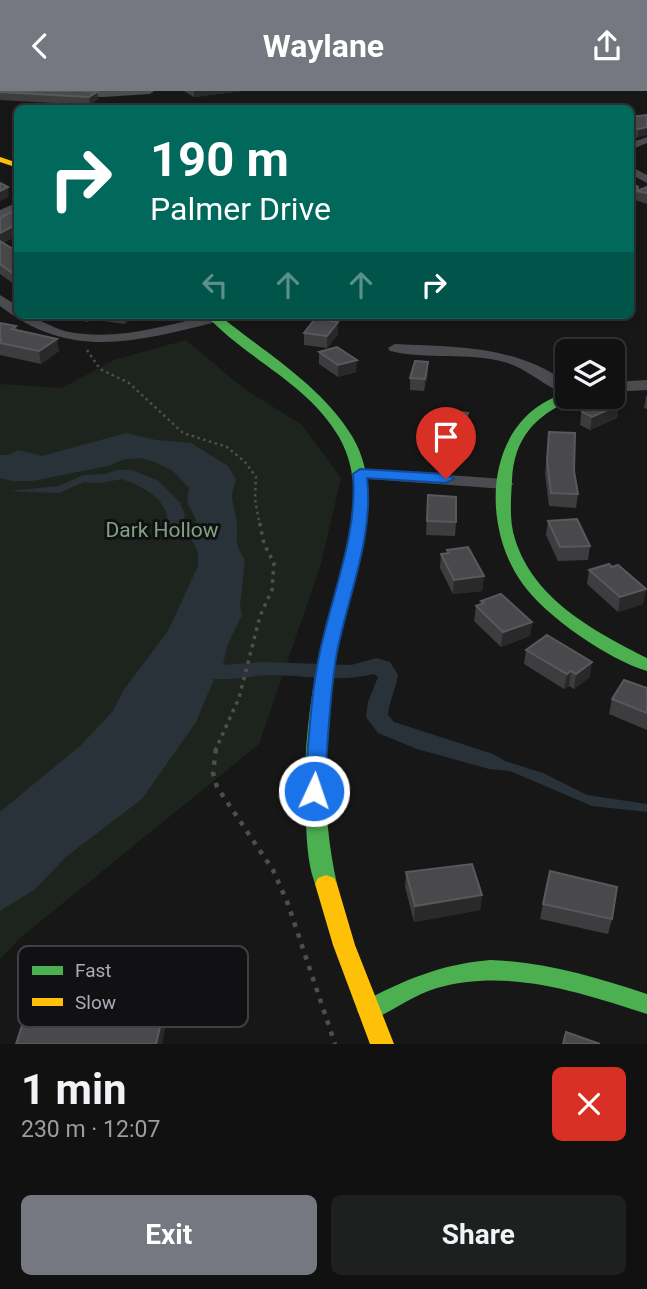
<!DOCTYPE html>
<meta charset="utf-8">
<style>
:root{--surface:#111;--page:#1e1f1f;--text:#f1f3f6;--muted:#9c9d9f;--line:#303131;--accent:#757880}
body{margin:0;font-family:Roboto,sans-serif;background:var(--page);color:var(--text);height:100vh;display:flex;flex-direction:column;font-size:26px;white-space:nowrap}
*{box-sizing:border-box;margin:0}
p{font-size:23px;color:var(--muted)}
.icon{flex:none;width:38px;height:38px;fill:none;stroke:currentColor;stroke-width:2;stroke-linecap:round;stroke-linejoin:round}
.map{position:relative;height:953px;overflow:hidden}
.drawer{display:flex;flex-direction:column;background:var(--surface);flex:1}
.drawer>*{flex:none}
.banner{position:absolute;left:14px;top:14px;width:620px;height:214px;border-radius:10px;box-shadow:0 4px 10px #0003,0 0 0 2px var(--line);background:#00695c;color:#fff;overflow:hidden}
.buttons{position:absolute;left:555px;top:248px;display:grid;gap:14px}
.buttons a{display:grid;place-items:center;width:70px;height:70px;border-radius:10px;background:var(--surface);box-shadow:0 4px 10px #0003,0 0 0 2px var(--line);font-size:35px}
.pin{position:absolute;display:grid;place-items:center;width:60px;height:60px;color:#fff;margin:-72px -30px;border-radius:50% 50% 50% 0;rotate:-45deg;box-shadow:0 0 7px #0007}
.pin .icon{rotate:45deg}
.me{position:absolute;width:77px;margin:-38px;rotate:3deg;stroke-linejoin:round;filter:drop-shadow(0 0 5px #0008)}
.turn{display:flex;align-items:center;gap:24px;height:147px;padding:0 21px;font-size:32px}
.turn .icon{width:91px;height:91px;stroke-width:2.5}
.turn b{display:block;font-size:49px;line-height:60px}
.lanes{display:flex;align-items:center;height:66px;padding:0 21px;background:#0003;justify-content:center;gap:35px;direction:ltr}
.lanes .off{opacity:.35}
.round{display:grid;place-items:center;flex:none;width:74px;height:74px;border-radius:10px;background:var(--page)}
.headline{display:flex;align-items:center;justify-content:space-between;height:119px;padding:0 21px}
h1{font-size:42px;font-weight:700;line-height:52px}
.action{display:flex;gap:14px;margin-top:auto;padding:14px 21px}
.action a{flex:1;height:80px;border-radius:10px;background:var(--accent);color:#fff;font-size:28px;font-weight:700;line-height:80px;text-align:center}
.action a+a{background:var(--page);color:var(--text)}
header{display:flex;justify-content:space-between;align-items:center;height:91px;padding:0 21px;background:var(--accent);color:#fff;font-size:32px;font-weight:700}
.map>svg:first-child{display:block}
</style>
<header><svg class="icon" aria-label="back" viewBox="0 0 24 24"><path d="M15 5l-7 7 7 7"/></svg>Waylane<svg class="icon" aria-label="share" viewBox="0 0 24 24"><path d="M12 15V3M7 8l5-5 5 5M5 13v7h14v-7"/></svg></header>
<div class="map">
<svg width="647" height="953" viewBox="0 0 647 953">
<rect width="100%" height="100%" fill="#171717"/>
<polygon fill="#1d241e" points="186,249 243,297 302,334 341,387 321,473 259,653 20,847 0,868 0,293 62,297 114,269"/>
<g fill="#2a3239">
<path d="M126 342 156 349 191 352 228 375 236 389C229 409 233 408 236 427 240 447 231 448 245 469L240 515 242 524 227 555 223 574 264 571 351 574 377 567 390 571 398 584C396 598 389 610 388 624L394 631 493 663 505 670 543 682 587 704 647 713V721L592 715 510 680 489 678 417 658 378 642 366 626 368 611 378 586 374 583C339 592 305 584 269 584 251 585 233 589 214 588L196 631 142 708 67 765 34 799 0 820V721L81 654 113 620 123 600 168 540 198 475V462L192 449 196 429 187 410 189 397 172 379 152 370 140 367 125 368 108 375 32 390H12L0 387V364H8L18 359 42 365Z"/>
<path d="M117 379H132L157 389 180 412 185 423 182 437 177 439 168 433C168 408 144 396 122 388L100 392 84 391 59 402 9 400 59 395 83 384 105 383Z"/>
</g>
<g fill="none" stroke-linecap="round" stroke-linejoin="round">
<polyline stroke="#4d4e52" stroke-width="2.5" stroke-dasharray="2.5 3.5" stroke-linecap="butt" points="87,259 100,278 129,292 183,342 227,356 245,371 256,386 255,408 259,430"/>
<polyline stroke="#4d4e52" stroke-width="3.5" stroke-dasharray="3.5 5" stroke-linecap="butt" points="215,660 239,607 260,525 272,499 274,472 264,453 259,428"/>
<polyline stroke="#4d4e52" stroke-width="4.5" stroke-dasharray="4.5 7" stroke-linecap="butt" points="216,658 213,682 217,696 273,779 288,813 335,953"/>
<g fill="#4b4c50" fill-rule="evenodd">
<polygon points="15,0 154,0 150,3 103,6 19,3"/>
<polygon points="647,46 647,52 630,59 630,52"/>
<polygon points="630,75 647,84 647,92 630,83"/>
<polygon points="18,111 18,119 0,126 0,119"/>
<path d="M0 204 18 215V224C36 224 50 237 69 241 116 250 165 235 210 224H220L222 227 220 230C138 250 72 271 0 215Z"/>
<path d="M395 253C459 256 511 254 567 291V303C547 298 528 277 504 271 467 261 427 269 390 260L388 257Z"/>
<polygon points="647,289 647,299 612,301 612,291"/>
<polygon points="360,378 505,388 514,393 505,398 354,387 351,383 354,379"/>
</g>
<g fill="#4caf50" fill-rule="evenodd">
<path d="M206 224H219C264 261 321 294 352 345 385 400 359 468 345 525 339 547 335 570 332 593 323 660 322 726 337 793L334 799 326 802 318 799C308 780 307 753 306 732 302 677 308 622 318 568 332 499 377 413 339 346 308 292 246 268 206 224Z"/>
<path d="M567 302V306H573L571 309C535 325 514 347 512 389 511 408 509 430 515 448 534 509 594 540 647 567V580C609 569 545 525 522 492 479 432 485 325 567 302Z"/>
<path d="M490 869C545 871 595 886 647 903V923C579 901 508 877 437 897 413 904 392 921 369 930L361 926 357 919 361 912C403 889 442 873 490 869Z"/>
</g>
<g fill="#ffc107" fill-rule="evenodd">
<polygon points="0,66 18,72 18,77 0,71"/>
<polygon points="326,784 334,787 337,793 355,854 394,953 370,953 333,854 315,793 318,787"/>
</g>
</g>
<g fill="#3d3d3f">
<polygon points="0,0 97,1 98,8 90,14 0,9"/>
<polygon points="184,0 241,0 194,6"/>
<polygon points="647,24 637,47 630,44 630,26"/>
<polygon points="630,91 638,96 637,99 647,96 647,113 635,109 633,112 630,111"/>
<polygon points="18,122 18,144 3,152 18,161 18,196 0,183 0,127"/>
<polygon points="56,224 137,224 125,233 96,229 95,225 88,231"/>
<polygon points="338,231 338,243 327,257 304,254 304,242"/>
<polygon points="0,232 16,235 17,239 59,260 41,273 0,264"/>
<polygon points="319,261 356,281 338,286 319,273"/>
<polygon points="428,284 424,300 410,299 410,287"/>
<polygon points="646,305 647,305 647,318 644,317"/>
<polygon points="582,313 619,314 617,327 590,339 580,334"/>
<polygon points="467,335 459,354 434,351 435,338"/>
<polygon points="549,341 578,403 576,417 549,415 545,383"/>
<polygon points="428,404 456,431 455,445 426,444"/>
<polygon points="548,430 590,455 588,469 558,470 546,444"/>
<polygon points="447,459 484,485 482,500 453,503 440,477 441,463 447,463"/>
<polygon points="589,479 646,498 643,513 618,521 587,493"/>
<polygon points="481,510 532,531 530,545 501,556 474,530 476,515 481,513"/>
<polygon points="526,559 590,586 574,598 569,595 564,598 524,573"/>
<polygon points="647,597 647,639 609,623 612,608"/>
<polygon points="406,781 482,804 480,819 414,831 405,796"/>
<polygon points="543,813 612,828 608,843 540,828"/>
</g>
<g fill="#29292a">
<polygon points="194,0 241,0 194,6"/>
<polygon points="97,1 98,8 90,14 89,6"/>
<polygon points="647,36 647,44 637,47 639,38"/>
<polygon points="8,96 9,106 0,110 0,100"/>
<polygon points="18,133 18,144 0,153 0,142"/>
<polygon points="87,224 95,224 95,225 88,231"/>
<polygon points="124,224 137,224 125,233"/>
<polygon points="338,231 338,243 327,257 327,245"/>
<polygon points="57,248 59,260 41,273 39,260"/>
<polygon points="357,269 356,281 338,286 338,274"/>
<polygon points="428,271 428,284 424,300 425,288"/>
<polygon points="619,314 617,327 590,339 592,326"/>
<polygon points="468,322 467,335 459,354 460,341"/>
<polygon points="484,485 482,500 453,503 454,489"/>
<polygon points="646,498 643,513 618,521 620,506"/>
<polygon points="532,531 530,545 501,556 503,541"/>
<polygon points="592,571 590,586 574,598 576,583"/>
<polygon points="571,580 569,595 564,598 567,583"/>
<polygon points="482,804 480,819 414,831 415,815"/>
<polygon points="164,919 166,934 162,953 156,953"/>
</g>
<g fill="#49494c" stroke="#58595d" stroke-width="2">
<polygon points="0,0 82,0 97,1 89,6 0,1"/>
<polygon points="647,24 647,36 639,38 630,36 630,26"/>
<polygon points="630,91 638,96 635,103 630,101"/>
<polygon points="0,92 8,96 0,100"/>
<polygon points="647,96 647,102 636,100"/>
<polygon points="11,121 18,122 18,133 0,142 0,127"/>
<polygon points="0,150 18,161 18,186 0,173"/>
<polygon points="315,228 338,231 327,245 304,242"/>
<polygon points="0,232 16,235 12,238 57,248 39,260 0,252 1,249 0,249"/>
<polygon points="337,256 357,269 338,274 319,261"/>
<polygon points="415,270 428,271 425,288 410,287"/>
<polygon points="597,306 603,306 619,314 592,326 582,321 582,313"/>
<polygon points="444,319 468,322 460,341 435,338"/>
<polygon points="549,341 575,342 574,380 578,403 551,402 547,370"/>
<polygon points="428,404 456,406 456,431 427,430"/>
<polygon points="577,428 590,455 560,456 548,430"/>
<polygon points="468,456 484,485 454,489 441,463 449,462 447,459"/>
<polygon points="609,473 612,476 618,474 646,498 620,506 589,479"/>
<polygon points="501,503 532,531 503,541 476,515 484,512 481,510"/>
<polygon points="547,544 592,571 576,583 571,580 567,583 526,559"/>
<polygon points="624,589 647,597 647,622 612,608"/>
<polygon points="472,773 482,804 415,815 406,781"/>
<polygon points="550,780 617,796 612,828 543,813"/>
<polygon points="32,904 164,919 156,953 16,953"/>
<polygon points="566,941 600,953 563,953"/>
</g>
<path fill="#1a73e8" stroke="#114b97" stroke-width="2" d="M360 378 446 383 454 388 446 392 367 387C374 445 348 505 337 561 329 606 328 655 324 700L321 706 314 708 307 706 304 700C309 655 310 606 320 561 332 503 358 443 353 383Z"/>
<g text-anchor="middle" dominant-baseline="central" stroke-width="6" stroke-linejoin="round" paint-order="stroke">
<g font-size="21" fill="#7fa381" stroke="#111113">
<text x="162" y="439">Dark Hollow</text>
</g>
</g>
<rect x="18" y="855" width="230" height="81" rx="10" fill="#111113" stroke="#3e4045" stroke-width="2"/>
<rect x="32" y="875" width="31" height="9" fill="#4caf50"/>
<rect x="32" y="907" width="31" height="8" fill="#ffc107"/>
<g font-size="19" fill="#a8adb8">
<text x="75" y="886">Fast</text>
<text x="75" y="918">Slow</text>
</g>
</svg>
<div class="buttons">
<a><svg class="icon" aria-label="layers" viewBox="0 0 24 24"><path d="M12 4l9 5-9 5-9-5zM3 14l9 5 9-5"/></svg></a>
</div>
<div class="pin" style="left:446px;top:388px;background:#d93025"><svg class="icon" aria-label="arrive" viewBox="0 0 24 24"><path d="M6 21V4h12l-3 4 3 4H6"/></svg></div>
<svg class="me" style="left:314px;top:700px" viewBox="-20 -20 40 40"><circle r="17" fill="#1a73e8" stroke="#fff" stroke-width="3"/><path d="M0-11L8 9 0 5-8 9z" fill="#fff"/></svg>
<div class="banner">
<div class="turn"><svg class="icon" aria-label="right" viewBox="0 0 24 24"><path d="M7 20v-9h11M14 6l5 5-5 5"/></svg><div><b>190 m</b>Palmer Drive</div></div>
<div class="lanes"><svg class="icon off" aria-label="left" viewBox="0 0 24 24"><path d="M17 20v-9H6M10 6l-5 5 5 5"/></svg><svg class="icon off" aria-label="ahead" viewBox="0 0 24 24"><path d="M12 20V5M6 11l6-6 6 6"/></svg><svg class="icon off" aria-label="ahead" viewBox="0 0 24 24"><path d="M12 20V5M6 11l6-6 6 6"/></svg><svg class="icon" aria-label="right" viewBox="0 0 24 24"><path d="M7 20v-9h11M14 6l5 5-5 5"/></svg></div>
</div>
</div>
<section class="drawer">
<div class="headline"><div><h1>1 min</h1><p>230 m · 12:07</p></div><a class="round" style="background:#d93025;color:#fff"><svg class="icon" aria-label="close" viewBox="0 0 24 24"><path d="M6 6l12 12M18 6L6 18"/></svg></a></div>
<div class="action"><a>Exit</a><a>Share</a></div>
</section>
